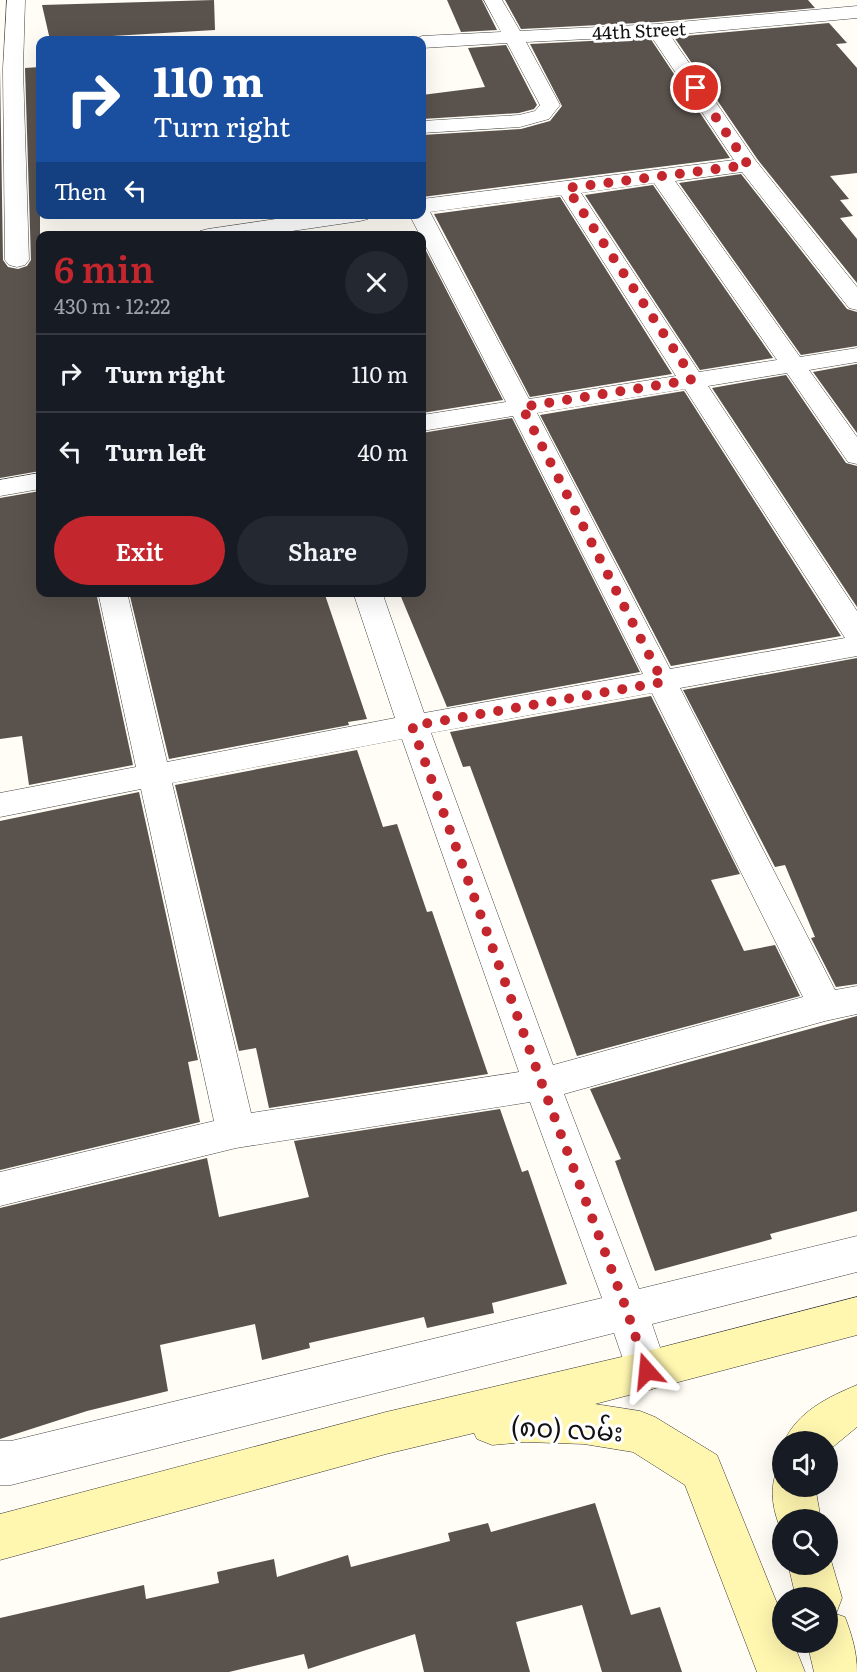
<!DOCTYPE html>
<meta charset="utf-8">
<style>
:root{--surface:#171b24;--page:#242831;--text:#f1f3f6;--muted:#9ea1a6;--line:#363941;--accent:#c4262e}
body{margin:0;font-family:Literata,"Noto Sans Myanmar",serif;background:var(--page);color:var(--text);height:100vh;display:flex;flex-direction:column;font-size:22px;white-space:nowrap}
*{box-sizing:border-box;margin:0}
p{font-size:20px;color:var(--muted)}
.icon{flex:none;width:33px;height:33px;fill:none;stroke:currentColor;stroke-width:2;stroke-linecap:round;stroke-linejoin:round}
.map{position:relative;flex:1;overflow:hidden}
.side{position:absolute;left:36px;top:231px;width:390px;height:366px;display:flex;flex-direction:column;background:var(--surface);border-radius:12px;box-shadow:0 6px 24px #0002}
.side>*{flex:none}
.top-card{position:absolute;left:36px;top:36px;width:390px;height:183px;border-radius:12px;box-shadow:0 6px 24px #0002;background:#1a4fa0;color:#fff;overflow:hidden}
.buttons{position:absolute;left:772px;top:1431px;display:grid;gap:12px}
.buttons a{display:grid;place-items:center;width:66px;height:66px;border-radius:50%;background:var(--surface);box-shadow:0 6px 24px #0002;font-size:30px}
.pin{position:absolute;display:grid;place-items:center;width:51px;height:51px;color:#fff;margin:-26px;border:3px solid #fff;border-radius:50%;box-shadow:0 2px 6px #0007}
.me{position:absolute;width:66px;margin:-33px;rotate:342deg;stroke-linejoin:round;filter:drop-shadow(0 0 4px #0008)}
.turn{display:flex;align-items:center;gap:21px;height:126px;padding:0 18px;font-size:27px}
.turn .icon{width:78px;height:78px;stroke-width:2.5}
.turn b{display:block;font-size:42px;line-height:51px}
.then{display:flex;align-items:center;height:57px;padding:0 18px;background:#0003;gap:12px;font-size:22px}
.round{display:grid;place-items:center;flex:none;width:63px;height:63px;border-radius:32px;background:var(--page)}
.headline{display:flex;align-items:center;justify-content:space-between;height:102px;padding:0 18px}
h1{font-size:36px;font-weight:600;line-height:45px;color:var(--accent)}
.button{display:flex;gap:12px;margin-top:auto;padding:12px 18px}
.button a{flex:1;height:69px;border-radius:36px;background:var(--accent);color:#fff;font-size:24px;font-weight:600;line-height:69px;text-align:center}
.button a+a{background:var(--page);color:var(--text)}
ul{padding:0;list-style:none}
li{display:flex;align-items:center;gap:18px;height:78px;padding:0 18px;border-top:2px solid var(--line)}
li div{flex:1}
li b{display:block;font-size:22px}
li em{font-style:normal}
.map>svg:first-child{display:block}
</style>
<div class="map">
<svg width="857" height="1672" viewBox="0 0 857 1672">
<rect width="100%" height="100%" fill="#fffdf5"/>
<g fill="#5a524d">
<polygon points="214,0 215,30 95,37 95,40 50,40 42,5"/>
<polygon points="447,0 482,0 497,30 461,32"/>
<polygon points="505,0 808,0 815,8 657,22 521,29"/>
<polygon points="829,23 847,43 836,44 857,68 857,173 830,176 849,199 840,200 853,216 840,218 857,239 857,283 758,160 674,37"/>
<polygon points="650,38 730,158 422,197 422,135 521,129 550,121 562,106 530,44"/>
<polygon points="506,45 537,105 534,109 519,113 422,119 422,95 485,87 468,48"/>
<polygon points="40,67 40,471 0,478 0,69 3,260 8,267 18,269 27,266 31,260 25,68"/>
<polygon points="741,174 847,309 857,312 857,346 801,355 679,183"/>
<polygon points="653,185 773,358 700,370 585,195"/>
<polygon points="560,197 672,374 530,397 434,214"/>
<polygon points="422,243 503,400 422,413"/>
<polygon points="857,364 857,433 813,372"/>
<polygon points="786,375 846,463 857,466 857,607 712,388"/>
<polygon points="684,391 841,636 671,666 540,415"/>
<polygon points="512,418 640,672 447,707 399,592 422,592 422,433"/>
<polygon points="40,491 40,592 96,592 133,765 29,785 22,736 0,739 0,498"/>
<polygon points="129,592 324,592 367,719 348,722 349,725 169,759"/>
<polygon points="857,658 857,984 836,987 811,938 815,937 785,865 775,867 683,690"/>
<polygon points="651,696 740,874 711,880 744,951 775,945 800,996 577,1056 470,766 463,767 450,732"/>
<polygon points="357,750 383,827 397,824 427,912 432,911 488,1074 269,1108 256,1048 239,1051 175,785"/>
<polygon points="139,792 198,1060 188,1062 200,1122 0,1170 0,821"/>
<polygon points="857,1016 857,1211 770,1234 772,1239 655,1271 615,1161 621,1159 590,1089"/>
<polygon points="500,1109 522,1172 528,1170 567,1284 492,1303 494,1313 427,1328 424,1317 309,1343 310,1348 262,1360 255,1324 160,1345 168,1391 87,1411 0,1439 0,1208 207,1158 219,1217 309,1197 294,1141"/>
<polygon points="595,1503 631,1615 660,1607 682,1672 602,1672 582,1605 516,1622 530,1672 424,1672 415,1634 308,1669 304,1654 229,1672 0,1672 0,1618 144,1585 146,1599 219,1583 217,1572 274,1559 277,1577 348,1555 351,1567 450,1541 448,1533 488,1523 491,1532"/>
</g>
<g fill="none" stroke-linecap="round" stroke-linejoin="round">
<defs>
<g id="street">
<polygon points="7,0 25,0 23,69 29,260 25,265 17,267 9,265 5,260 3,69"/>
<path d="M484 0H502L520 31 657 24 857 6V18L670 35 756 161 857 287V310L849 308 742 172 675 181 800 357 857 348V362L809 370 857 437V464L848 462 787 373 708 386 857 611V656L680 688 835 990 857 986V1014L825 1021 564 1094 639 1289 857 1236V1272L652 1324 668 1371 662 1385 647 1391 632 1385 614 1333 11 1485H0V1441H11L602 1298 530 1102 236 1148 0 1206V1172L214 1121 141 789 0 817V793L136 767 98 592H127L167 762 395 718 353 592H382L424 713 643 674 513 416 422 431V415L506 402 409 214H422V199L734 160 651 36 526 42 560 105 549 119 520 127 422 133V121L519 115 535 111 540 105 507 43 422 48V40H413L422 36 501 32ZM654 183 777 360 699 372 581 193ZM561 195 676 376 529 399 430 212ZM685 389 845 638 670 669 537 413ZM652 693 803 997 553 1065 431 733ZM402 739 519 1072 251 1113 172 783Z"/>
<polygon points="310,214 371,214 368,219 360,221 258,236 197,236 200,231 208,229"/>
<polygon points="40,473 40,489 0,496 0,480"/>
</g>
<g id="secondary">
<polygon points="857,1297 857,1335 595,1404 640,1411 655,1417 717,1455 783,1618 783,1642 793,1642 805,1672 757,1672 685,1485 633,1452 584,1444 526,1442 492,1445 477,1439 474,1433 386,1454 0,1560 0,1514 386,1412 647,1351"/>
<path d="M857 1385V1427L828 1451V1442H784C797 1412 828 1397 857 1385Z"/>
<path d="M783 1468V1486H815L821 1520H783V1535C774 1514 768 1492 777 1470Z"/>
<path d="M828 1550 842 1598 836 1614 845 1617C852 1636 857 1652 857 1672H814L807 1642H828V1598H796L788 1564H828Z"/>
</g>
</defs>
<use href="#street" stroke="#444" stroke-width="1"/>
<use href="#secondary" stroke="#333" stroke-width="1"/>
<use href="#street" fill="#fff" fill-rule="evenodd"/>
<use href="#secondary" fill="#fff6b0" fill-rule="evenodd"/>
</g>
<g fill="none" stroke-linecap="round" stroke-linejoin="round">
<polyline stroke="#c4262e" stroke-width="10" stroke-dasharray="0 18" points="647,1371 627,1311 542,1084 412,726 663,682 522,407 691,380 683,363 567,188 748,165 696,88"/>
</g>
<g text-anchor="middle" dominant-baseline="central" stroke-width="6" stroke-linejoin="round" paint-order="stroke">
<g font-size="18" fill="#111" stroke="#fff">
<text transform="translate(639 30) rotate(-3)">44th Street</text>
</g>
<g font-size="26" fill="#111" stroke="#fff">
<text transform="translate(567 1427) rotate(3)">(၈၀) လမ်း</text>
</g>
</g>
</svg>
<div class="buttons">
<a><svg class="icon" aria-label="sound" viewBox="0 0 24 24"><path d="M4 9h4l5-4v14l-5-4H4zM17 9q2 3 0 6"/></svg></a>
<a><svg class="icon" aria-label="search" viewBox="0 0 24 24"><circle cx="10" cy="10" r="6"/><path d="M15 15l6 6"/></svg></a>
<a><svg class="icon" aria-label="layers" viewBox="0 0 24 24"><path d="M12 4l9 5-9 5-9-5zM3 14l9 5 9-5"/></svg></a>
</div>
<div class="pin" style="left:696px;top:88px;background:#d93025"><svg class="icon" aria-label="arrive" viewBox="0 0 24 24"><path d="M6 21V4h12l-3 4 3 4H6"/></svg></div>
<svg class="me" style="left:647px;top:1371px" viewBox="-20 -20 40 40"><path d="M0-17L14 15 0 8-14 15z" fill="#c4262e" stroke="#fff" stroke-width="4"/></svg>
<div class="top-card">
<div class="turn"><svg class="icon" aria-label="right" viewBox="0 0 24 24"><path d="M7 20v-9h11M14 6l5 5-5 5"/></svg><div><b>110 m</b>Turn right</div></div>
<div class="then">Then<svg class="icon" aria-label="left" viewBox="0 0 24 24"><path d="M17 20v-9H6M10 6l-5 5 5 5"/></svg></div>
</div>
<section class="side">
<div class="headline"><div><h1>6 min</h1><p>430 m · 12:22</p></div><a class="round"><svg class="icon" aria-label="close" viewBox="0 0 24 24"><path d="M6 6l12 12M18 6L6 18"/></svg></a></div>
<ul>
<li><svg class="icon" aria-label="right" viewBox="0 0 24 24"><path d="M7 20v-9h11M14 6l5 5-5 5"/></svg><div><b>Turn right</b></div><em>110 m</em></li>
<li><svg class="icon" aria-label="left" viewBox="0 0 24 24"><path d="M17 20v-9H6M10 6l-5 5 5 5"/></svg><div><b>Turn left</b></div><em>40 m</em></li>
</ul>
<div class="button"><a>Exit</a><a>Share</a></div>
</section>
</div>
